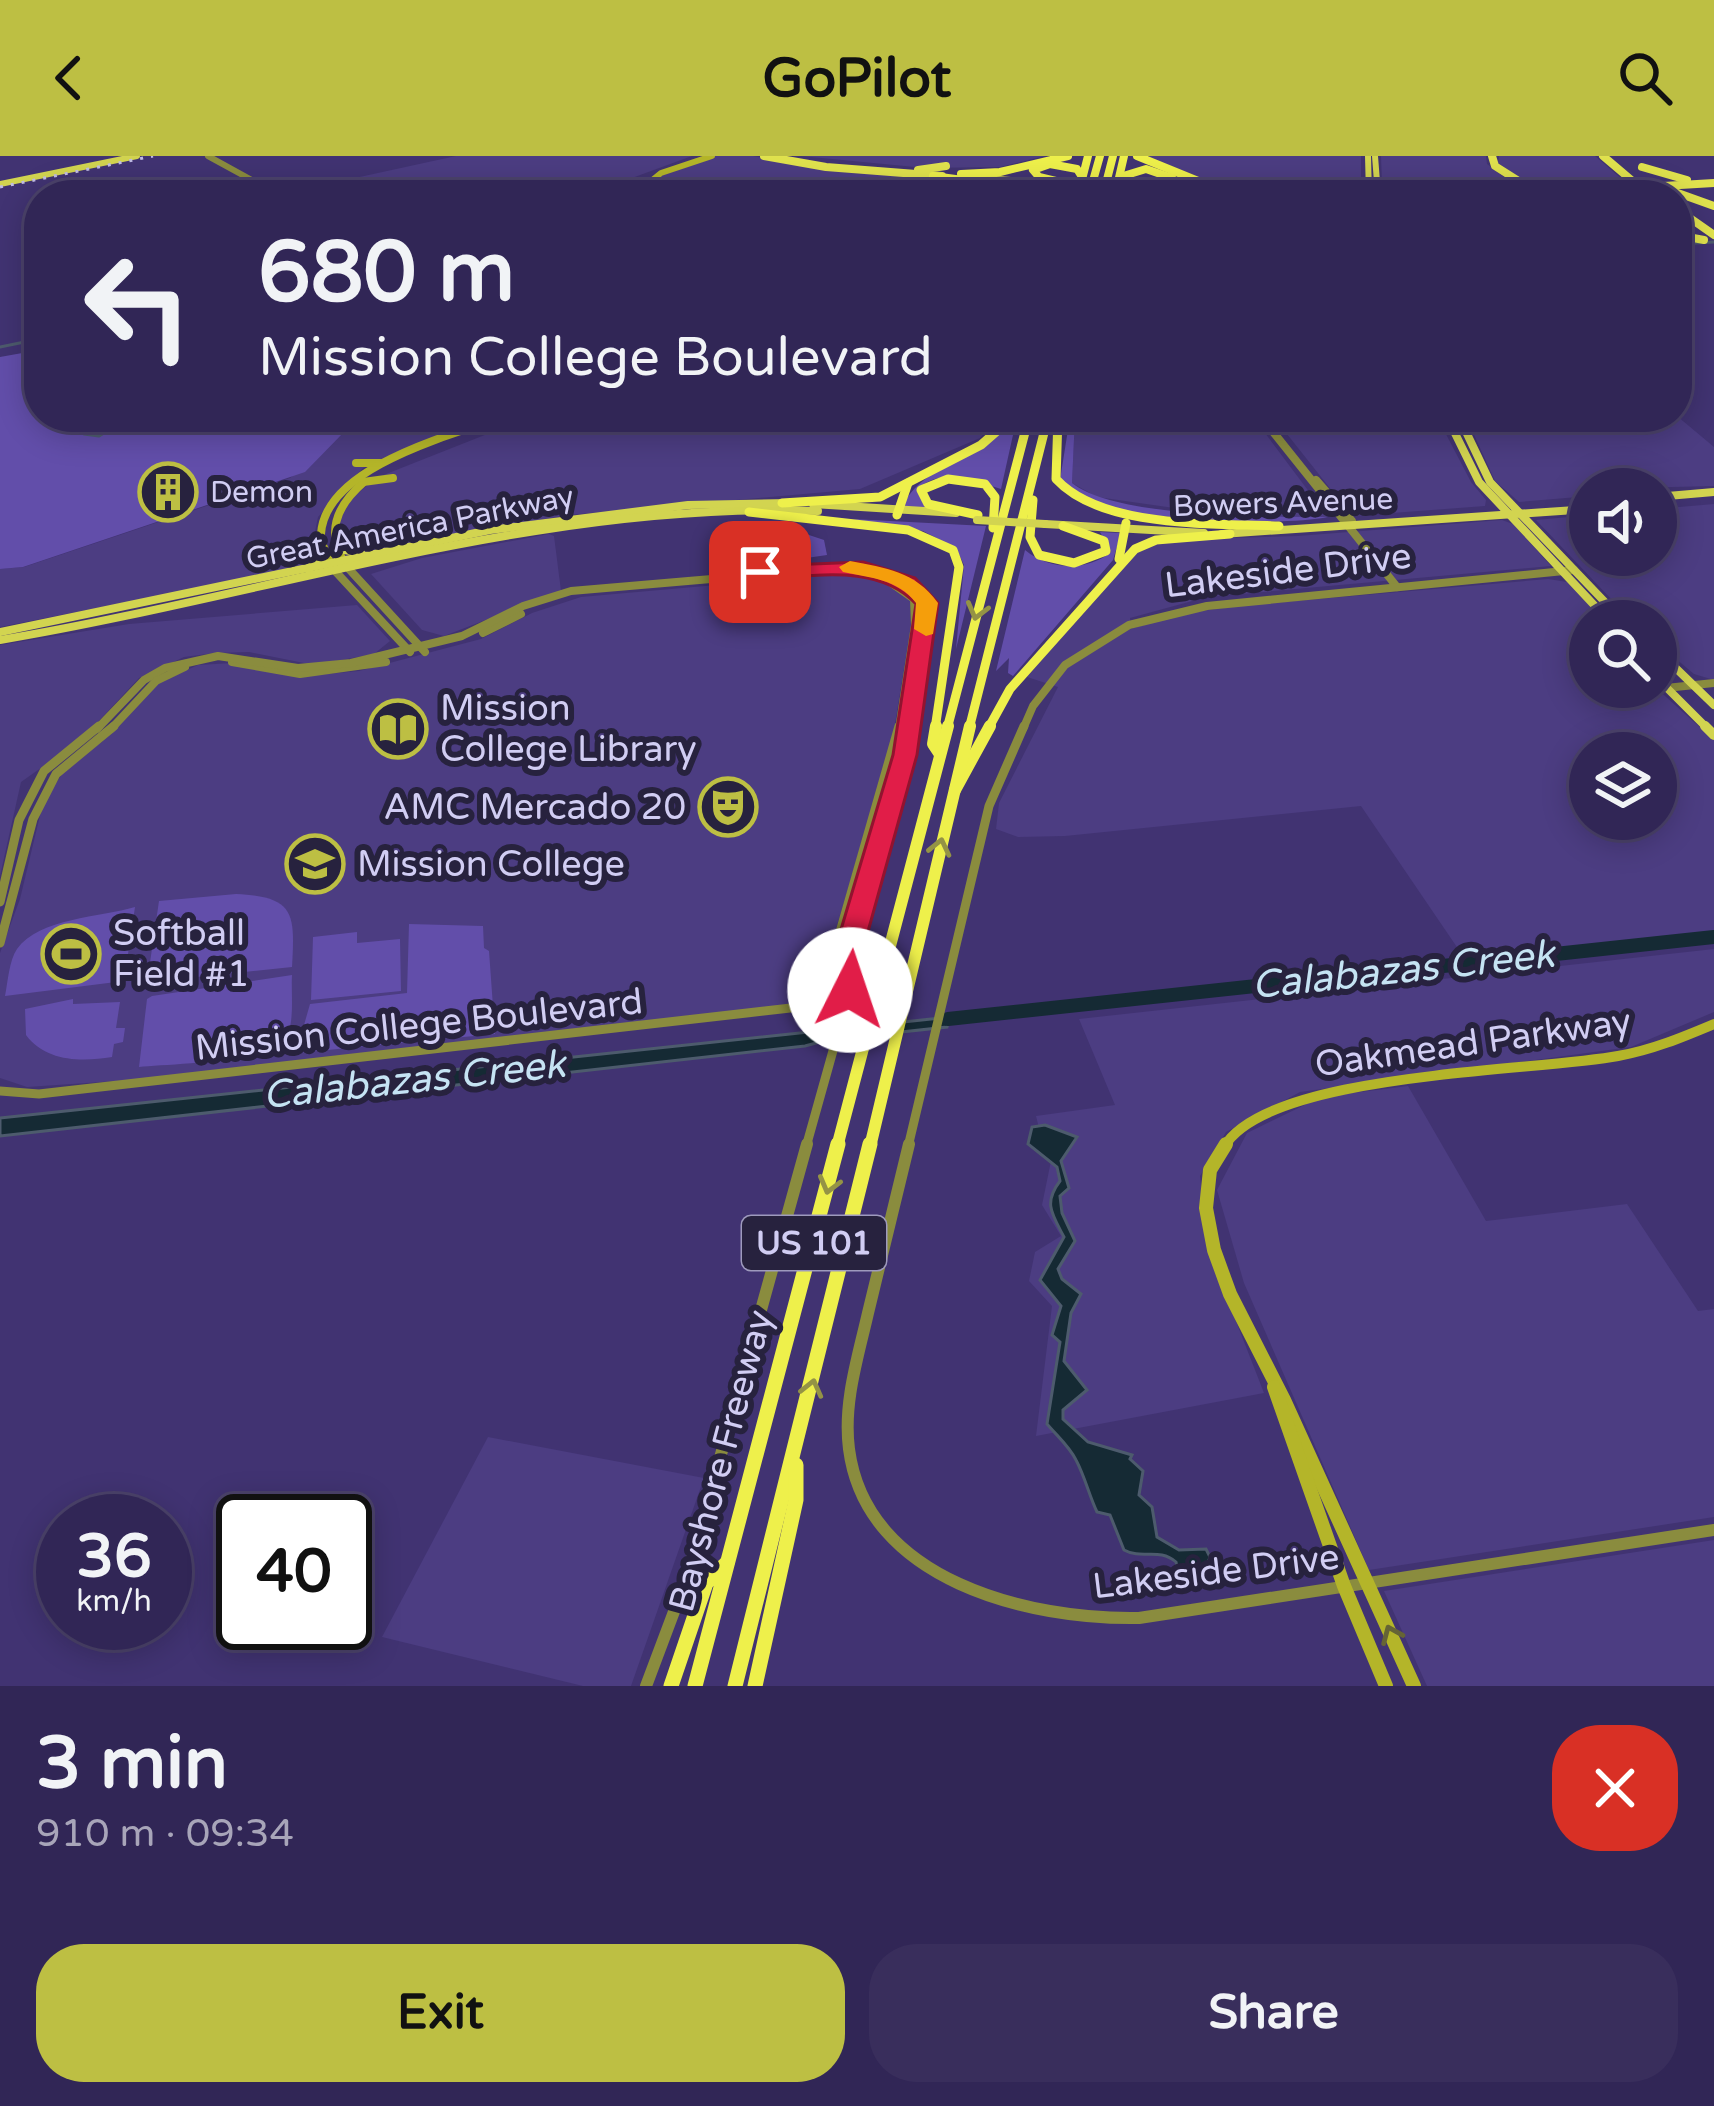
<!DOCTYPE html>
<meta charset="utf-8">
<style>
:root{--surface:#312656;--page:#392e5c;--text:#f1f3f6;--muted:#a8a5b9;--line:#4c436c;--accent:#bdbf43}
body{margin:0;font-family:"Varela Round",sans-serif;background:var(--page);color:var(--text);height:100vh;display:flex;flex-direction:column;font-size:45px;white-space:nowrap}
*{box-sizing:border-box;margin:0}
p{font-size:39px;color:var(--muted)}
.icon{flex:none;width:66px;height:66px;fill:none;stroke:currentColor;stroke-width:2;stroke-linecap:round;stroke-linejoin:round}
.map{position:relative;height:1530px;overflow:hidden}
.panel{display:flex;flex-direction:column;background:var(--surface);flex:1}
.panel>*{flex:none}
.banner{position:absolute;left:24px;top:24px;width:1668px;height:252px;border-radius:48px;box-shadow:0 6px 30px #0003,0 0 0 3px var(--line);background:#312656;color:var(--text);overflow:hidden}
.controls{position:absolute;left:1569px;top:312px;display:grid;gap:24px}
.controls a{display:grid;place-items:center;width:108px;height:108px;border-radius:50%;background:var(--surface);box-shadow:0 6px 30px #0003,0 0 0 3px var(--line);font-size:60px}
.speed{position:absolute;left:36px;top:1338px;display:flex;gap:24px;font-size:60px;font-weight:700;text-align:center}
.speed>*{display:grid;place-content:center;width:156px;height:156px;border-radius:50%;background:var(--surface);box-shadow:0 6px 30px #0003,0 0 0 3px var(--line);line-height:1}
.speed small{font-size:30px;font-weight:400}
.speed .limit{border:6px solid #111;border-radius:18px;background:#fff;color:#111}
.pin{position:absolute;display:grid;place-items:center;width:102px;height:102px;color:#fff;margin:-51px;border-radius:24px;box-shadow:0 6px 18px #0006}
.me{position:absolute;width:132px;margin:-66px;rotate:4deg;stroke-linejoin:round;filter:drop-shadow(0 0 9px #0008)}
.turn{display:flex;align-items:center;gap:42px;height:252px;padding:0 36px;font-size:54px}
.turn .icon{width:156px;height:156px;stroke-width:2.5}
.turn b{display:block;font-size:84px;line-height:102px}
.round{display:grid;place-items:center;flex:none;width:126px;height:126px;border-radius:48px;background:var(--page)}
.head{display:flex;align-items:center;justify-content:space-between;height:204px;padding:0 36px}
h1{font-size:72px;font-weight:700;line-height:90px}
.primary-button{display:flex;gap:24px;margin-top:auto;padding:24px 36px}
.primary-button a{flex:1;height:138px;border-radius:48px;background:var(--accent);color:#111;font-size:48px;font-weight:700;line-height:138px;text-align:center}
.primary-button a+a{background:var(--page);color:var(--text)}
header{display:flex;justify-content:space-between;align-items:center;height:156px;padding:0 36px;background:var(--accent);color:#111;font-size:54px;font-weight:700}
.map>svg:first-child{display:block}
</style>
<header><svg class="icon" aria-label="back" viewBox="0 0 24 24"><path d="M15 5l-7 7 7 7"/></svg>GoPilot<svg class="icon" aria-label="search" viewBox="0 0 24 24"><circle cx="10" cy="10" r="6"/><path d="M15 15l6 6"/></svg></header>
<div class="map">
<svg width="1714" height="1530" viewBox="0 0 1714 1530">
<rect width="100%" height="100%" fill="#413372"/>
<g fill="#4c3d82" fill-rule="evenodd">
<polygon points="456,0 692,0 632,22 617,39 378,39 355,22"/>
<polygon points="714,0 753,0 851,17 900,20 949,39 639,39 650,26 678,10"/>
<polygon points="801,0 1045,0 1000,11 925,12"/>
<polygon points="1147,0 1361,0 1361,25 1357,39 1243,32 1206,24"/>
<polygon points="1381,0 1486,0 1487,8 1518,32 1461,36 1382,30"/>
<polygon points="1499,0 1595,0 1630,30 1537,34 1498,7"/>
<polygon points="1677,260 1714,291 1714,330 1590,333 1590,340 1519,346 1495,325 1466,261"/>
<polygon points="348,261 498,261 363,312 318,361 313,386 318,400 305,411 0,471 0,413 24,411 290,322 347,274"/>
<polygon points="530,261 999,261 980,282 860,333 569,359 357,396 338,388 338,365 352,342 376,322"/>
<polygon points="1075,261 1253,261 1328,361 1230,360 1097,341 1072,327"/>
<polygon points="1437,261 1471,326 1486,344 1485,350 1352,360 1287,278"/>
<polygon points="1714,348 1714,524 1694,518 1656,486 1656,465 1632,465 1536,364 1590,359 1590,399 1656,399 1656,353"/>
<path d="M1502 364 1513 368 1551 410 1207 441 1130 462 1131 473 1180 458 1238 450 1548 423 1567 426 1605 465H1590V531H1655L1714 584V775L1465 803 1361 650 1065 680 1018 681 996 673 999 647 1058 531 1027 521 1136 395 1168 384 1298 380ZM1590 597H1656V663H1590Z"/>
<polygon points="549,378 554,380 561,435 444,480 422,474 371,418 422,402"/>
<polygon points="841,418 885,425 910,444 913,457 893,580 829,797 831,830 823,840 778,850 131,924 27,931 0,922 0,797 20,743 43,647 68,609 102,586 158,527 198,509 233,507 316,519 359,515 481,483 532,457 581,441"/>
<polygon points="357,449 390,485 374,498 314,509 249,496 215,497 184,501 139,522 82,583 21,626 0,720 0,489 129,468"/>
<polygon points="1714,793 1714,856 1631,891 1300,936 1226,976 1200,1020 1209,1096 1264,1237 1036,1280 1052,1150 1029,1125 1035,1096 1061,1080 1042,1049 1051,1005 1028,988 1032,971 1039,972 1036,960 1115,949 1079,863"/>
<polygon points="1408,930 1486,1065 1627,1048 1698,1155 1714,1153 1714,1361 1369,1414 1244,1127 1217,1034 1247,977 1321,941"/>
<polygon points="488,1281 704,1322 631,1530 583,1530 382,1481"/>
<polygon points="1714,1384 1714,1530 1427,1530 1384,1435"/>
</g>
<g fill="#624eaa">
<polygon points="39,194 39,261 348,261 347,273 305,316 23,411 0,413 0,201"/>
<path d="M1017 261 1001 333C973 325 944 310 917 333L925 352 903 350C921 309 986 299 1017 261Z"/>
<path d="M1070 261H1075L1072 327C1116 362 1270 361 1328 361 1278 371 1126 365 1082 342 1074 337 1067 330 1060 324Z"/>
<polygon points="852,363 986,370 956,493 964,409 956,392 923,375"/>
<polygon points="788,372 824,384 827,399 786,405 749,388 764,373"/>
<path d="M1100 376 1121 377 1113 404 1013 520 1008 517 1009 502 996 515 1025 394C1049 414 1087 416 1111 396Z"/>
<path d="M236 738C295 741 295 757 292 811L158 825 148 820 159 745Z"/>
<path d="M135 751 124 825 5 840C8 825 9 805 17 793 39 762 101 761 135 751Z"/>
<polygon points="409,768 483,770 484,792 489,795 495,878 296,897 310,848 407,837"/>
<polygon points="357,776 357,787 400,783 401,835 311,844 313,781"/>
<path d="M292 819C291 836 294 858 289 875 279 907 169 908 139 911L147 843 152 840Z"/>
<path d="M73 843V848L120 846 116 872H125L123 886 114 888 112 901C82 906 46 906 26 879L25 853Z"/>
</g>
<g fill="#152a34" stroke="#4d5b6d" stroke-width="3">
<polygon points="950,861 947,871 827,884 805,890 0,980 0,962"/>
<path d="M1045 969 1077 981 1061 1005 1069 1032 1060 1040 1062 1057 1075 1085 1058 1113 1062 1123 1081 1138 1071 1157 1064 1205 1087 1234 1063 1254V1263L1088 1286 1132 1299 1130 1303 1143 1315 1139 1339 1152 1351 1157 1381 1179 1394 1206 1393 1210 1401 1204 1418 1206 1430H1182L1176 1406C1159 1391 1142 1404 1124 1394L1110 1359 1097 1356C1089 1339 1085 1321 1076 1304 1069 1290 1058 1281 1047 1268L1060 1186 1052 1179 1061 1150 1040 1124 1064 1081C1052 1058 1043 1047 1060 1025L1057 1011 1028 988 1032 971Z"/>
</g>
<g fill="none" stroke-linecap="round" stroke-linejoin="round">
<g stroke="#4d5b6d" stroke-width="3">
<polyline points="1677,88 1714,86"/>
<polyline points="0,191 39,183"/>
<polyline points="111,273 125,267"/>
<polyline points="84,278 99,280 109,274"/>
</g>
<polyline stroke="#152a34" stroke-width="14" points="948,863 1714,781"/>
<g stroke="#8a8c3e" stroke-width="6">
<polyline points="208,0 279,39"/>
<polyline points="938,30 962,39"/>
</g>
<g stroke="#8a8c3e" stroke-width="8">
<polyline points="1261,261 1274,275"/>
<polyline points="1270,272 1397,431"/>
<polyline points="1316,324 1352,365 1351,372"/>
<polyline points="349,413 425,496"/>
<polyline points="336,416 410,496"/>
<polyline points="887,424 914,443 915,469 899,573"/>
<polyline points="483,477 521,458"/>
<polyline points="232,506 300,518 386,506"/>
<polyline points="1666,532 1714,527"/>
<polyline points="97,573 144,524 165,512 218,500 298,512 351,507 462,480 523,450 571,435 850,411 908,427 924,441 928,455 909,573"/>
<polyline points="111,573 156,525 185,511"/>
<polyline points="1023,573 1033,550 1065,509 1129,469 1207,450 1574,414"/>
</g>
<g stroke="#8a8c3e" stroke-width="9">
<polyline points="0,746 19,664 44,615 99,570"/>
<polyline points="0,787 33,663 56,618 114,570"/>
<polyline points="843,846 837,836 834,797 899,570"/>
<polyline points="0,935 39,938 843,846"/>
<polyline points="806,991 850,834 848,797 910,570"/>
<polyline points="908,991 989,650 1024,570"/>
</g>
<g stroke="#8a8c3e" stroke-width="12">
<path d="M909 988C895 1044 882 1101 868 1157 858 1201 843 1247 849 1293 866 1425 1029 1464 1139 1462L1714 1374"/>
<polyline points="646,1530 687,1421 807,988"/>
</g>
<polyline stroke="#b4b529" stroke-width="6" points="634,39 661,17 712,0"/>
<g stroke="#b4b529" stroke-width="8">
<polyline points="356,307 380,307"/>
<polyline points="363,326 393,322"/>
<path d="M347 411C325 378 335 351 364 326"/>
<path d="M333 413C328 402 321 389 321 378 325 311 451 279 503 261"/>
</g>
<path stroke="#b4b529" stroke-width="10" d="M1224 991C1268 916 1533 916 1618 900 1652 894 1683 881 1714 868"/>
<g stroke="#b4b529" stroke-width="14">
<polyline points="1226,988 1210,1014 1206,1052 1214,1094 1230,1138 1284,1244 1414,1530"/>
<polyline points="1274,1231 1344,1430 1386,1530"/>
</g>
<g stroke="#d2d450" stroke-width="6">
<polyline points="1368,0 1369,39"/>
<polyline points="1375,0 1378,39"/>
<polyline points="0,28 137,0"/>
</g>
<g stroke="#d2d450" stroke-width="8">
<polyline points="1447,261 1479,326 1609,465"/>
<polyline points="1459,261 1490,326 1623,465"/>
<polyline points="1656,341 1714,336"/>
<polyline points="813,348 956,357"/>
<polyline points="1045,368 1204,377"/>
<polyline points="1222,378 1590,353"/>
<polyline points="334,392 361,397"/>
<polyline points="309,412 320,402 321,392"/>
<polyline points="0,476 490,374 688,349 788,347"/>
<path d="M0 484C267 439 546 344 818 355"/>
<polyline points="1656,493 1714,549"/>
<polyline points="1656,521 1708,573"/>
</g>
<polyline stroke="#d2d450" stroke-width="10" points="1705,570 1714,579"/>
<g stroke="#e0e24e" stroke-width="8">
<polyline points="764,0 826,11 942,20"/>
<polyline points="1492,0 1495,10 1534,35"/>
<polyline points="1603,0 1636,28"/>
<polyline points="1642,11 1687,24"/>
<polyline points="918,14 946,10"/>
<polyline points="916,20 938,30"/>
<polyline points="968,22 1055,28"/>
<polyline points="1126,30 1239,36"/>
<polyline points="1378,35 1387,39"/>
<polyline points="1675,36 1714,50"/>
<polyline points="1260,37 1297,39"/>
<polyline points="1510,39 1714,27"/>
<polyline points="1677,53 1714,79"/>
<polyline points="1680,66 1685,75 1677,79 1704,84"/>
</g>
<g stroke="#eef04b" stroke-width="8">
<polyline points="1137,0 1208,29 1268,37"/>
<polyline points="961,18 1000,16 1068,0"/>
<polyline points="933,20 978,26 1014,39"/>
<polyline points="1120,21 1146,13 1172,22 1139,31"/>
<polyline points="1060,26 1039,21 1033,14 1050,8 1077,13 1082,21"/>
<polyline points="1029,39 1032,32 1056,29"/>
<polyline points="1078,39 1088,0"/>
<polyline points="1089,39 1100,0"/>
<polyline points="1103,39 1113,0"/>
<polyline points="1115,39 1124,0"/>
</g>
<g stroke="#eef04b" stroke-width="9">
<path d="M1058 261 1056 323C1102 373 1214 367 1279 370"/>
<polyline points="1033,344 1030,381 1039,399 1074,407 1106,395 1104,385 1063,370"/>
<polyline points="782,347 880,341 981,289 1013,261"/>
<polyline points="749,356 908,374 953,394 959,411 935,573"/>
<polyline points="897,359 908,327"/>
<polyline points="978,359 928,348 921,334 948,323 985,328 995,341 993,372"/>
<polyline points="1119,403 1126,367"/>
<polyline points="947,573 1029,261"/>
<polyline points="969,573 1048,261"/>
<polyline points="988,573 1010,533 1135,393 1156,384 1230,378"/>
</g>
<g stroke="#eef04b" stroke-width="12">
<polyline points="936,570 933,588 939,597"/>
<polyline points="955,634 990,570"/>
<polyline points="837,991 948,570"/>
<polyline points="870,991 970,570"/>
</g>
<g stroke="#eef04b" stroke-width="15">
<polyline points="671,1530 706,1427 727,1407"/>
<polyline points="695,1530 838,988"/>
<polyline points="735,1530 870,988"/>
<polyline points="755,1530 796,1344 796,1309"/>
</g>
<polyline stroke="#c1bce5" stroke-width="3" stroke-dasharray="3 8" stroke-linecap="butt" points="0,31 153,0"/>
<polyline stroke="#d2d450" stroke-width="8" points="977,364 1045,368"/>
<g stroke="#e0e24e" stroke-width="8">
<polyline points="1646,27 1659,39"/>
<polyline points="1071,29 1126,32"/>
</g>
</g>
<defs><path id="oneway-chevron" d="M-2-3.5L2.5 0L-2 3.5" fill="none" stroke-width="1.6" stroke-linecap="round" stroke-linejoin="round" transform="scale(3)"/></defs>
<g stroke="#949345">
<use href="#oneway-chevron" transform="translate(977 455) rotate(105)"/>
<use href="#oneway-chevron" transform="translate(940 691) rotate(-77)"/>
<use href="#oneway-chevron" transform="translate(829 1029) rotate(105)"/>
<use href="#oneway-chevron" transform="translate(812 1232) rotate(-76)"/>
</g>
<use stroke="#666435" href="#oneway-chevron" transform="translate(1391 1478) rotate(-113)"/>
<path fill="#e11d48" stroke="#92132f" stroke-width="3" d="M863 406 915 422 938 447 917 599 862 797 864 834 850 843 836 834 834 797 893 599 916 448C877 406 812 421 760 423L749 416 760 410Z"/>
<path fill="#f59e0b" d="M850 405C886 412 915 415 938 447L933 478 926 480 914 473 916 447C898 423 870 422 843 416L839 411Z"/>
<defs>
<symbol id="building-ring" viewBox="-11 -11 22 22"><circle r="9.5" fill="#27223e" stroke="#bdbf43" stroke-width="1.5"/><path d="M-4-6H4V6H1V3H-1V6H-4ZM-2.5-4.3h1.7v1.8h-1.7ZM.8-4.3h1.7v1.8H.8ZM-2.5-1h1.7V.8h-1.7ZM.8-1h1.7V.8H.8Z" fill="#bdbf43"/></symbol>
<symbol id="library-ring" viewBox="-11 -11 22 22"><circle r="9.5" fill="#27223e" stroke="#bdbf43" stroke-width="1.5"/><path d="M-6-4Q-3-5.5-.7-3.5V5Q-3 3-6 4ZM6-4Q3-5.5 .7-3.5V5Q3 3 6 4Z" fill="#bdbf43"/></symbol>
<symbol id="theatre-ring" viewBox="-11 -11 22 22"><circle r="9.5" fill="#27223e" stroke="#bdbf43" stroke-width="1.5"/><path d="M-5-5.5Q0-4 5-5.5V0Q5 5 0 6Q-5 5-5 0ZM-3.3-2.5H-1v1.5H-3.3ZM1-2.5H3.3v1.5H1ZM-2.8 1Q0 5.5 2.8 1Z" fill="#bdbf43"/></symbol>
<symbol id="university-ring" viewBox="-11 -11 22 22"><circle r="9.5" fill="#27223e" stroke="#bdbf43" stroke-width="1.5"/><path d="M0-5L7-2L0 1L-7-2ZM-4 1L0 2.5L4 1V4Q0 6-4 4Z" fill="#bdbf43"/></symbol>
<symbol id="stadium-ring" viewBox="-11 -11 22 22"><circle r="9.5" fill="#27223e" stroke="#bdbf43" stroke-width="1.5"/><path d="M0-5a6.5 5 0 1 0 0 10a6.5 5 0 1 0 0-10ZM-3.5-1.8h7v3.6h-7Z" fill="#bdbf43"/></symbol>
</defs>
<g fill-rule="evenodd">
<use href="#building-ring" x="135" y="303" width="66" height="66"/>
<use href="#library-ring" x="365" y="540" width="66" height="66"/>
<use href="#theatre-ring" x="695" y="618" width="66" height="66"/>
<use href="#university-ring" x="282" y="675" width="66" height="66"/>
<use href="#stadium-ring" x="38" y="765" width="66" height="66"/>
</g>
<g text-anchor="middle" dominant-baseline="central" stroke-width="12" stroke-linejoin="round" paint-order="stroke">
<g font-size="30" fill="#d1cdf3" stroke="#27223e" text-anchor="start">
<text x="210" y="336">Demon</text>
</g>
<g font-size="30" fill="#d1cdf3" stroke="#27223e">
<text transform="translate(1283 347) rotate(-2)">Bowers Avenue</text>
<text transform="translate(410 372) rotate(-11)">Great America Parkway</text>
</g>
<rect fill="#27223e" stroke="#9e9abd" stroke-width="3" x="742" y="1060" width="144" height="54" rx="9"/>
<g font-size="33" font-weight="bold" fill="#d1cdf3">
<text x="814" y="1087">US 101</text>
</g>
<g font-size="36" fill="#d1cdf3" stroke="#27223e">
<text transform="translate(1288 415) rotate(-7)">Lakeside Drive</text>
<text transform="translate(419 869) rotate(-6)">Mission College Boulevard</text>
<text transform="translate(1473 887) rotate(-8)">Oakmead Parkway</text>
<text transform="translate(721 1305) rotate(-75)">Bayshore Freeway</text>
<text transform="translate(1216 1416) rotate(-7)">Lakeside Drive</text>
</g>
<g font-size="36" fill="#d1cdf3" stroke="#27223e" text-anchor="start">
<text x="440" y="552">Mission<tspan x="440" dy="41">College Library</tspan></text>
<text x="686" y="651" text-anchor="end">AMC Mercado 20</text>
<text x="357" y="708">Mission College</text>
<text x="113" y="777">Softball<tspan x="113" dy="41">Field #1</tspan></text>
</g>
<g font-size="39" font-style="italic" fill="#c5e3f3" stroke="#27223e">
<text transform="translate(1403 814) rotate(-6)">Calabazas Creek</text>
<text transform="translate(414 924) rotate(-6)">Calabazas Creek</text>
</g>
</g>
</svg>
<div class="controls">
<a><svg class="icon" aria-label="sound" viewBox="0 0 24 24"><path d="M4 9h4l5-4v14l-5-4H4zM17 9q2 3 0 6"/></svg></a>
<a><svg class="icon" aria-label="search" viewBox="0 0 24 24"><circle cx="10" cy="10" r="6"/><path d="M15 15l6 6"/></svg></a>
<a><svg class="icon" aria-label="layers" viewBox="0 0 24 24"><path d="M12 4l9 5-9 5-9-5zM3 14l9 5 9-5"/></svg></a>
</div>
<div class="speed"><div>36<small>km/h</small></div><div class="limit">40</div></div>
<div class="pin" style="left:760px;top:416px;background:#d93025"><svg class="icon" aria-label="arrive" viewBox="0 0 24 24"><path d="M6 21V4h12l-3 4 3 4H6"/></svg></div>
<svg class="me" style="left:850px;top:834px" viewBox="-20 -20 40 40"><circle r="19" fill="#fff"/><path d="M0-13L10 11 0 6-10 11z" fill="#e11d48"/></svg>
<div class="banner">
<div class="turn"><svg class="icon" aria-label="left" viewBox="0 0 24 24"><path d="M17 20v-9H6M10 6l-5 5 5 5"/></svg><div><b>680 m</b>Mission College Boulevard</div></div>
</div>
</div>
<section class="panel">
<div class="head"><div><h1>3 min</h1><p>910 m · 09:34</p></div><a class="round" style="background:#d93025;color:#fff"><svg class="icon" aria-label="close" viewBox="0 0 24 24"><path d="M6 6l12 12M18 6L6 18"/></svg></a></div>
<div class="primary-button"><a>Exit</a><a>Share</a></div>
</section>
